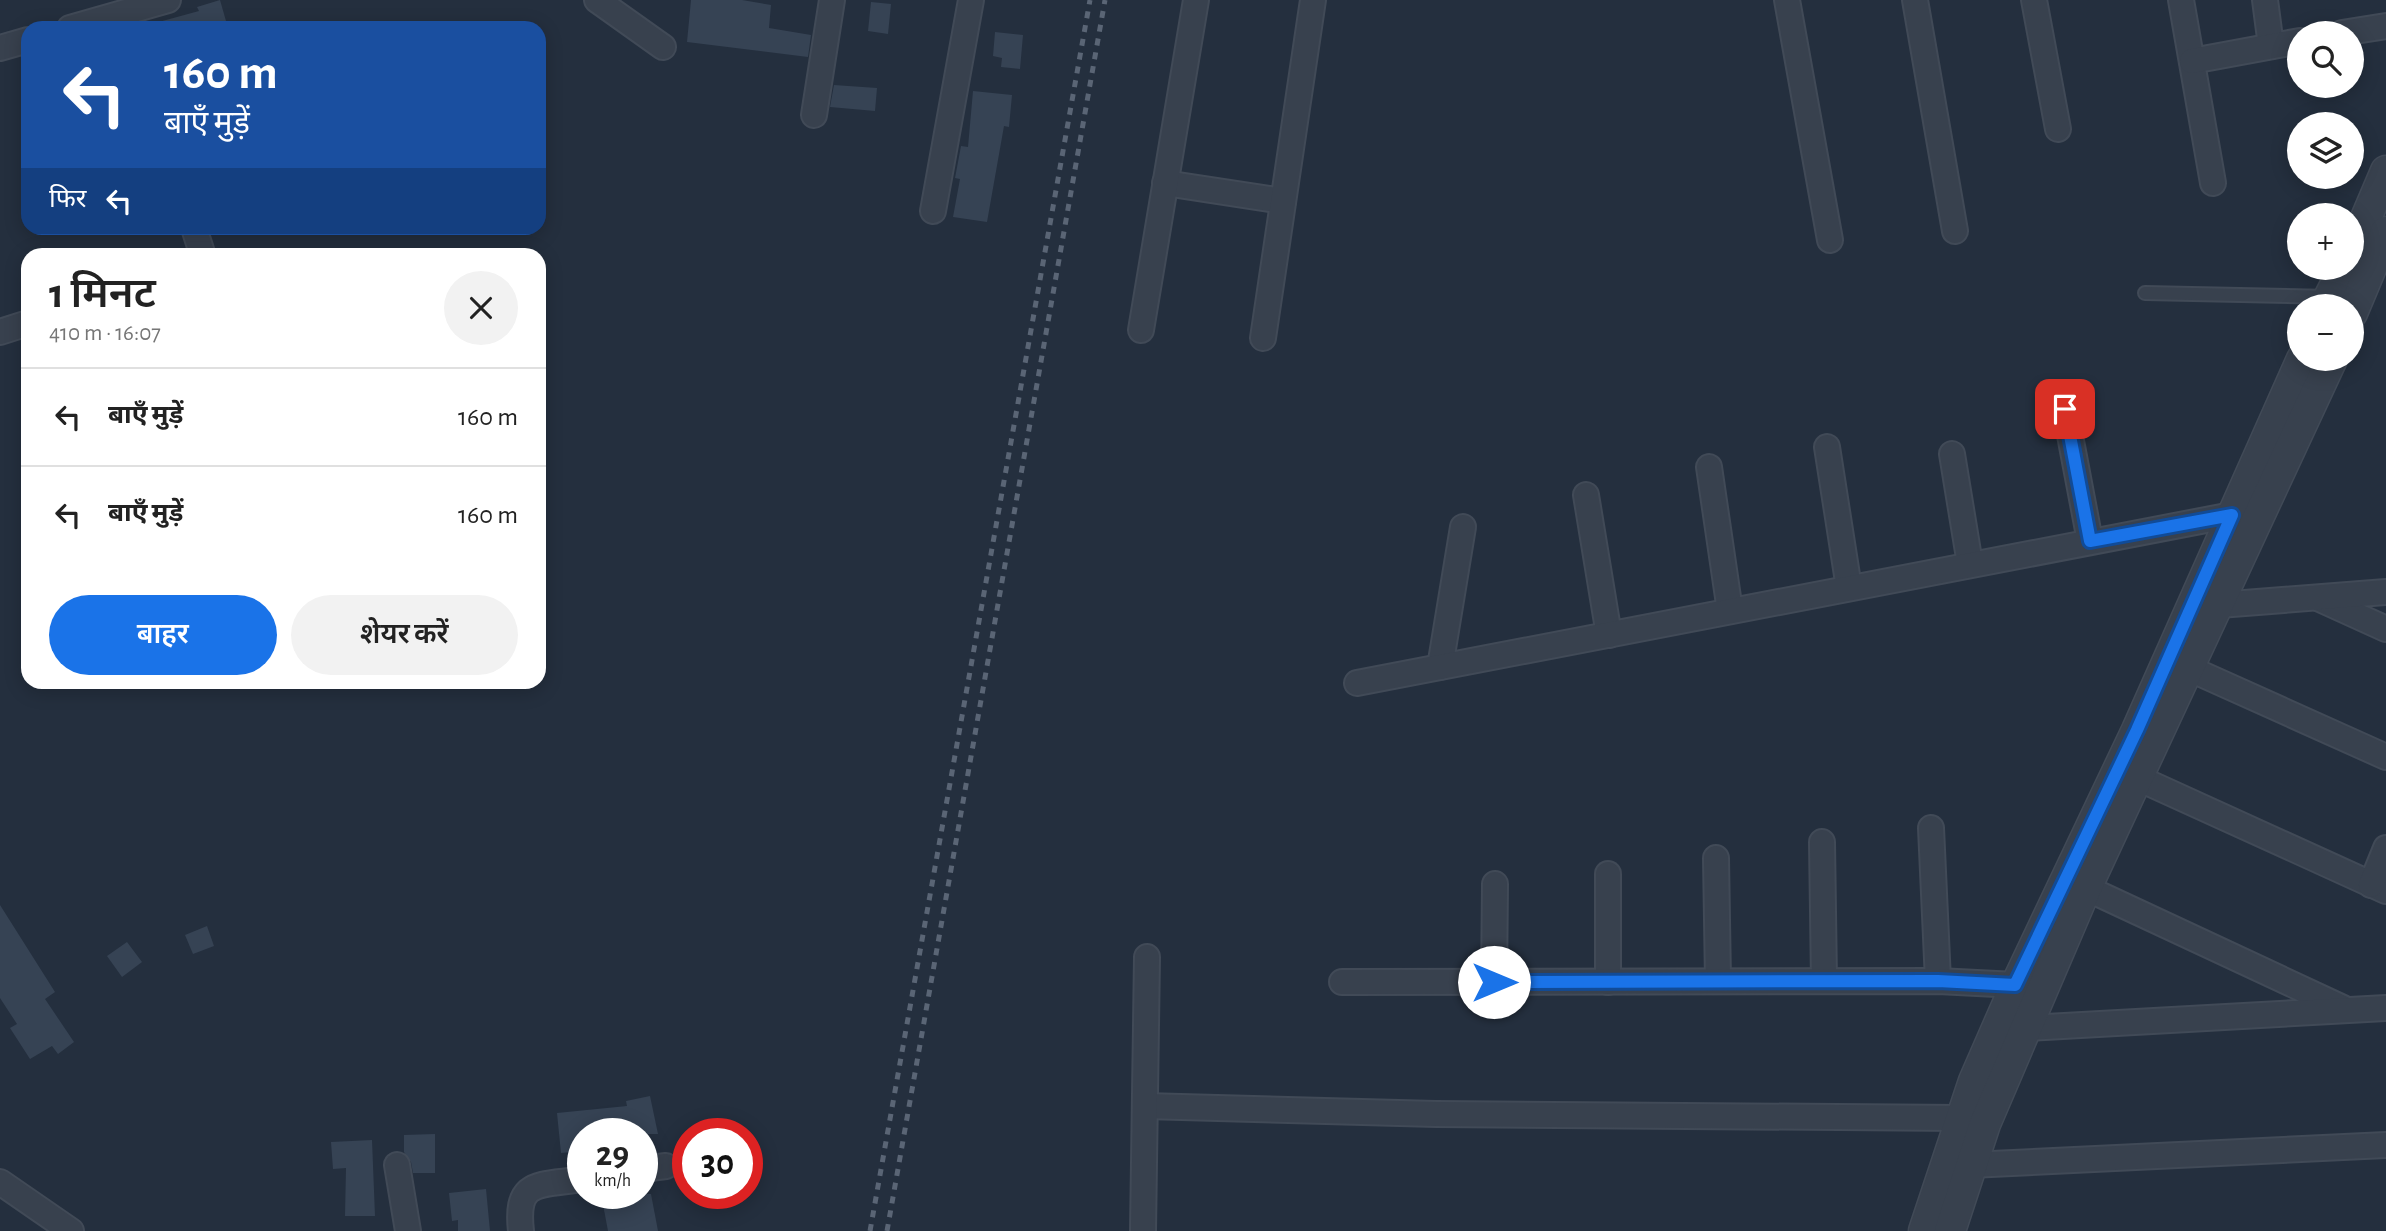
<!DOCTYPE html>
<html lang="hi">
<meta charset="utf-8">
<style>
:root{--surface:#fff;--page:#f2f2f2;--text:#222;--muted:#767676;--line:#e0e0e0;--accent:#1a73e8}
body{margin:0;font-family:"Alegreya Sans","Noto Sans Devanagari",sans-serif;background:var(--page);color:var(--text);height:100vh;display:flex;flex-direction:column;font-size:26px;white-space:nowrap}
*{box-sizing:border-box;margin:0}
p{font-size:23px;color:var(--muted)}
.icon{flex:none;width:38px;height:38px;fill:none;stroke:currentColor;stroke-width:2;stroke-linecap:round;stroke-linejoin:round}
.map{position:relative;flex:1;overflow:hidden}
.panel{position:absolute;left:21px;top:248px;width:525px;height:441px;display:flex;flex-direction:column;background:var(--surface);border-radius:21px;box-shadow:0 4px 18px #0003}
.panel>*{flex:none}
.guide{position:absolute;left:21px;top:21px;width:525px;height:214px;border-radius:21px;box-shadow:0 4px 18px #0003;background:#1a4fa0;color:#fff;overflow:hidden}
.tools{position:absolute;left:2287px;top:21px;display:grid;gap:14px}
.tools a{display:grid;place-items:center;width:77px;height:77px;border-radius:50%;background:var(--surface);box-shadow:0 4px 18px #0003;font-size:35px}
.speed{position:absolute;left:567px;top:1118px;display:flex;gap:14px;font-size:35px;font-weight:700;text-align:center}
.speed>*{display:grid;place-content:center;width:91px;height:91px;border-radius:50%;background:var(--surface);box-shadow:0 4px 18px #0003;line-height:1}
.speed small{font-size:18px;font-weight:400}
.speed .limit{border:10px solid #d22;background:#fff;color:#111}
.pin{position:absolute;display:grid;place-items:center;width:60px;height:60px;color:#fff;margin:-30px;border-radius:14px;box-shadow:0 4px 10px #0006}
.me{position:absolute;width:77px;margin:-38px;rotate:90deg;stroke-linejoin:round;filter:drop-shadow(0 0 5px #0008)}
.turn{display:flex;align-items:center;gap:24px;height:147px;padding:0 28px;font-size:32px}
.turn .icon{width:91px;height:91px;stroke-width:2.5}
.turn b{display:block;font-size:49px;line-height:60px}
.then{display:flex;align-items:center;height:66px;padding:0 28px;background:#0003;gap:14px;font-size:26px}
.round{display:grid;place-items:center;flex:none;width:74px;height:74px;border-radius:37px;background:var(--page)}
.overview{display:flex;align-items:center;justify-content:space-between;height:119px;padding:0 28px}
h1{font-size:42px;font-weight:600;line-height:52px}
.cta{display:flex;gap:14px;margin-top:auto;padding:14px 28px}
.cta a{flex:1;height:80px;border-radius:42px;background:var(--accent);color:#fff;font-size:28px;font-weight:600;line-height:80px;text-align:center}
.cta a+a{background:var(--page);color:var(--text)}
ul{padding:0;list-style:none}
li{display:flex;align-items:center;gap:21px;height:98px;padding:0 28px;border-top:2px solid var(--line)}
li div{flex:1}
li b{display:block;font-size:26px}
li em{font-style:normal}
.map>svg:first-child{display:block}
</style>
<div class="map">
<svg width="2386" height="1231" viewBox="0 0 2386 1231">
<rect width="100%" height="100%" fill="#242f3e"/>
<g fill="#364354">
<polygon points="220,0 228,28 156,28 155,23 199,11 197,7"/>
<polygon points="691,0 742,0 771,5 769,28 811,35 808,57 687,42"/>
<polygon points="871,2 891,4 888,34 868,31"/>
<polygon points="995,32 1023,35 1020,69 1001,67 1002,58 993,56"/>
<polygon points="834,85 877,88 875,111 830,107"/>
<polygon points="973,91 1012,95 1009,127 1004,126 987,222 953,217 960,179 955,178 961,146 968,147"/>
<polygon points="0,905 55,992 45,999 74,1042 58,1054 52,1046 30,1059 10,1028 17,1024 0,998"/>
<polygon points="207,926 214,946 193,954 185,935"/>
<polygon points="127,942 142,962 122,977 107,956"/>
<polygon points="650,1096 658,1134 583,1134 583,1151 561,1153 557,1113 627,1106 626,1101"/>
<polygon points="435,1134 435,1173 413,1173 411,1162 404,1152 404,1135"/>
<polygon points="372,1140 375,1216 345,1216 346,1168 333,1169 331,1142"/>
<polygon points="486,1189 490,1231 458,1231 458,1220 452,1221 449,1193"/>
<polygon points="601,1194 651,1194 658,1231 608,1231"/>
</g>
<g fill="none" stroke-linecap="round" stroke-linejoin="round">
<defs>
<polyline id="service" points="2145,293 2330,297"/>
<g id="minor">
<polyline points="597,0 663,47"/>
<polyline points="1787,0 1830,240"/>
<polyline points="1915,0 1955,231"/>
<polyline points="2034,0 2058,129"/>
<polyline points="2181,0 2213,183"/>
<polyline points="2265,0 2271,46"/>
<polyline points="70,28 168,0"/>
<polyline points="2342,33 2386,26"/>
<polyline points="0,48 28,40"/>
<polyline points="2192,61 2300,41"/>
<polyline points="814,115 832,0"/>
<polyline points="1165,183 1283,201"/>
<polyline points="933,211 971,0"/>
<polyline points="194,228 203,256"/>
<polyline points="1141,330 1196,0"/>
<polyline points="0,332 28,323"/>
<polyline points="1263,338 1313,0"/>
<polyline points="2065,409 2090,541"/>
<polyline points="1827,447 1849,588"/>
<polyline points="1952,454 1970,564"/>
<polyline points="1709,467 1730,611"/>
<polyline points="1586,495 1609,635"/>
<polyline points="2320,599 2386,629"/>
<polyline points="2219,605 2386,592"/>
<polyline points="1440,667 1463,527"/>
<polyline points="2188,668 2386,757"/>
<polyline points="1357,683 2232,515"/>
<polyline points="2140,779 2386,891"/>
<polyline points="1931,828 1938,981"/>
<polyline points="1822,842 1824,981"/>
<polyline points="1716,858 1718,981"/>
<polyline points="1608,874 1608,982"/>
<polyline points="2371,885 2386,848"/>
<polyline points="2086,888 2343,1008"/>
<polyline points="1342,982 1938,981 2016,985"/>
<polyline points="1494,982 1495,884"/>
<polyline points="2029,1028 2386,1008"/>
<polyline points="1145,1106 1436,1114 1960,1118 1977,1122"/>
<polyline points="1954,1162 1970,1165 2386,1145"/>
<polyline points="397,1165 408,1231"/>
<polyline points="642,1169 666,1166"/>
<polyline points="0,1182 71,1231"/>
<path d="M521 1231C515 1178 540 1186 583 1179"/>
<polyline points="1143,1231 1147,957"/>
</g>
<g id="tertiary">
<polyline points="2352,251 2386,171"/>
<polyline points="2325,306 2344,268"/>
<polyline points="2352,313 2386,232"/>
<polyline points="1924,1231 1974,1081 2016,985 2137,730 2302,359"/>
<polyline points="1950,1231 1985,1124 2086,888 2332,359"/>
</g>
</defs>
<use href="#service" stroke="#414a57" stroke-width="16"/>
<use href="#minor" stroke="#414a57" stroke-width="28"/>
<use href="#tertiary" stroke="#414a57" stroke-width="33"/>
<use href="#service" stroke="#38414e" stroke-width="12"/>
<use href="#minor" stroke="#38414e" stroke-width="24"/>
<use href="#tertiary" stroke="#38414e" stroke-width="30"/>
<g stroke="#5a6575" stroke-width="5" stroke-dasharray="7 7" stroke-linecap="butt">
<polyline points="870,1231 1090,0"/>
<polyline points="887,1231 1105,0"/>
</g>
</g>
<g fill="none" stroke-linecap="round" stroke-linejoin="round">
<defs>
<polyline id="route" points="1494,982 1938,981 2015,985 2137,730 2232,515 2090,541 2065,409"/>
</defs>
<use href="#route" stroke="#114b97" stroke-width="18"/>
<use href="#route" stroke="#1a73e8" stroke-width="12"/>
</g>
</svg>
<div class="tools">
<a><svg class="icon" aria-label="search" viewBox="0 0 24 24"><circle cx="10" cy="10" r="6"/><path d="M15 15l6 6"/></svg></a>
<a><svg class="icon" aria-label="layers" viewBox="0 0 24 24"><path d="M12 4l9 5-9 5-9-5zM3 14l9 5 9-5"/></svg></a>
<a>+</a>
<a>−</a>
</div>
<div class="speed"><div>29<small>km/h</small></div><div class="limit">30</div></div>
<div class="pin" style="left:2065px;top:409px;background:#d93025"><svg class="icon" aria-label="arrive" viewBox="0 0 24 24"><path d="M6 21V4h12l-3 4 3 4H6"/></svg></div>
<svg class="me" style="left:1494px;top:982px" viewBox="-20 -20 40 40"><circle r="19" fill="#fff"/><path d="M0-13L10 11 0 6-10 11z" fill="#1a73e8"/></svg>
<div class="guide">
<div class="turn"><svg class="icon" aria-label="left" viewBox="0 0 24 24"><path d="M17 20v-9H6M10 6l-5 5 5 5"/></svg><div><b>160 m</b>बाएँ मुड़ें</div></div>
<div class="then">फिर<svg class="icon" aria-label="left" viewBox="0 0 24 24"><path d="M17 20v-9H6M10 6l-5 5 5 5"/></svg></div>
</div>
<section class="panel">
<div class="overview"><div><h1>1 मिनट</h1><p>410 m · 16:07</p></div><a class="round"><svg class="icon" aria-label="close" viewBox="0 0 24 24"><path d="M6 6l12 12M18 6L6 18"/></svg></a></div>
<ul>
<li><svg class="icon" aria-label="left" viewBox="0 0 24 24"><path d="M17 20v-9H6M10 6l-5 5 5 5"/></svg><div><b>बाएँ मुड़ें</b></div><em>160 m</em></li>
<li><svg class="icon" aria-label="left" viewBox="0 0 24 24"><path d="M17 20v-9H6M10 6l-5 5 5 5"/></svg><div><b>बाएँ मुड़ें</b></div><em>160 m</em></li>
</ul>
<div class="cta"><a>बाहर</a><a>शेयर करें</a></div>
</section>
</div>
